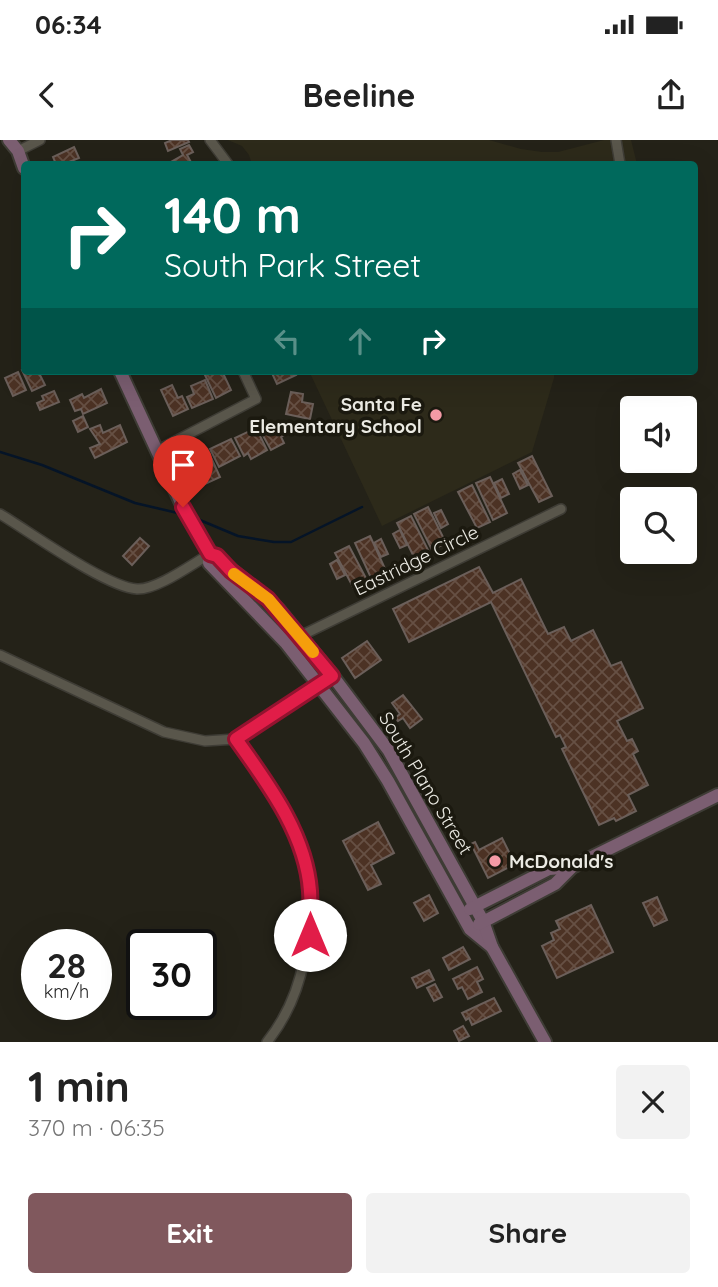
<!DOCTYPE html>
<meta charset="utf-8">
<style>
:root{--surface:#fff;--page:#f2f2f2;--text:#222;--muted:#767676;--accent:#80585d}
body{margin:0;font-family:Quicksand,sans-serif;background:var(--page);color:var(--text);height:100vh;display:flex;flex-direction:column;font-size:26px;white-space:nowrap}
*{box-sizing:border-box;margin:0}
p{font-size:23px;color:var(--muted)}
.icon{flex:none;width:38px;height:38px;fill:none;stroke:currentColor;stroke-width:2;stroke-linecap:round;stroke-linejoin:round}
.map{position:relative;height:902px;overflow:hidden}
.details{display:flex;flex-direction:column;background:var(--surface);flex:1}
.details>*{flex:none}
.banner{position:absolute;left:21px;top:21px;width:677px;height:214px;border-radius:7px;box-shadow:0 7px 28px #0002;background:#00695c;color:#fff;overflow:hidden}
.controls{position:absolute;left:620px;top:256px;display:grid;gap:14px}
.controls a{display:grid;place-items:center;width:77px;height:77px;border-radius:7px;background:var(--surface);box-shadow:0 7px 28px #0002;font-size:35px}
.speed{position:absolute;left:21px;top:789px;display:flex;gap:14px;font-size:35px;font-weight:700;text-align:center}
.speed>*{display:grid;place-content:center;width:91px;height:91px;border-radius:50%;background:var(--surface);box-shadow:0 7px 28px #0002;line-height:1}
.speed small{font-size:18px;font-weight:400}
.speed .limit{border:4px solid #111;border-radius:10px;background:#fff;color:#111}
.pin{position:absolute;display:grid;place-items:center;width:60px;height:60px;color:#fff;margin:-72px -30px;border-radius:50% 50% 50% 0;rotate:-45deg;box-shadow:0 0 7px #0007}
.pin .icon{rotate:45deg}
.me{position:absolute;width:77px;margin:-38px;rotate:0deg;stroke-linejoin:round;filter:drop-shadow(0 0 5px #0008)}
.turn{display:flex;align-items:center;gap:24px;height:147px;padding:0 28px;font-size:32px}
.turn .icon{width:91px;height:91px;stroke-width:2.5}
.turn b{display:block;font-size:49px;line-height:60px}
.lanes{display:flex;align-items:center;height:66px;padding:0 28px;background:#0003;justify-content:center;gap:35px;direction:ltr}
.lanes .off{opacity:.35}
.round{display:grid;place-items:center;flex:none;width:74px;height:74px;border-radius:7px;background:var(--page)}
.head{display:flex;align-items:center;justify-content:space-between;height:119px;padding:0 28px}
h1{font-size:42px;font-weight:700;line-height:52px}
.cta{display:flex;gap:14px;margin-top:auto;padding:14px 28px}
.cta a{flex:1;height:80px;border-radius:7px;background:var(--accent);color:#fff;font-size:28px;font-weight:700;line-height:80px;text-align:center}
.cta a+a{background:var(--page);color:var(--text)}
.status{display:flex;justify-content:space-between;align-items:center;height:49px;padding:0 35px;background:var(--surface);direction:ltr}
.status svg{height:19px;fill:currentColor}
header{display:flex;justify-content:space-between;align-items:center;height:91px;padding:0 28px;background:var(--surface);font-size:32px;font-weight:700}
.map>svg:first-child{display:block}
</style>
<div class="status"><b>06:34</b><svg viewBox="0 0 49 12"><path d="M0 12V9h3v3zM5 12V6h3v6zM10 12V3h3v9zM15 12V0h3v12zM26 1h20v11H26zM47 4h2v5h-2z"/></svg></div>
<header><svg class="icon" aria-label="back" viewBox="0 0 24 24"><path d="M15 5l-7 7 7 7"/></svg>Beeline<svg class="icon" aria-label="share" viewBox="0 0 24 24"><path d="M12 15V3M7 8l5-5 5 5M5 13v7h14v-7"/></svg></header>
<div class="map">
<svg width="718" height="902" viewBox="0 0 718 902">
<defs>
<pattern id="building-cross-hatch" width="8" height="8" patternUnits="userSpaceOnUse" patternTransform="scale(1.75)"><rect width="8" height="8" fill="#4c3224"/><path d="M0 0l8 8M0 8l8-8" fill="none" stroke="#665044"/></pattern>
</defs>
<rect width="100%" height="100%" fill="#242218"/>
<g fill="#2d2a1a">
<polygon points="228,0 489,0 521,9 542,12 558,12 604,0 631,0 637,24 252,24 249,15 242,6"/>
<polygon points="309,231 554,231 554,238 532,312 382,386"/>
</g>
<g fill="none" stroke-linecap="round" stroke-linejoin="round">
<g stroke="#051427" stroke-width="2.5">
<polyline points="0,312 42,325 135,363 182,374"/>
<polyline points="195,378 238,396 274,402 291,402 362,367"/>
</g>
</g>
<g fill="url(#building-cross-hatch)" stroke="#6b5f5a" stroke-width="2">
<polygon points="172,0 188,0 189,2 168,11 165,3"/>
<polygon points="189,5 193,12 187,15 192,24 172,24 171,22 183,15 180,9"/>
<polygon points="74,7 79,18 64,24 56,24 53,17"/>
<polygon points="24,229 24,231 38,231 45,245 32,251 22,230"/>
<polygon points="203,231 222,231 231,250 216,258"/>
<polygon points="271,231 294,231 296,235 277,244"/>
<polygon points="18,232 26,250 13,256 5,238"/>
<polygon points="205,240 213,259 192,268 187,257 194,254 191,246"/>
<polygon points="172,245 178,258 182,256 188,269 173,276 161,250"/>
<polygon points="101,249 107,263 83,274 81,269 75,271 70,260 82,254 84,258"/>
<polygon points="54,251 59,262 40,270 37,263 44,260 42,256"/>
<polygon points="291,252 303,254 302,262 313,264 310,279 286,274"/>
<polygon points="83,276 88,287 78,292 73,281"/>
<polygon points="282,281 288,293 281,297 284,303 271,310 261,292"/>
<polygon points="100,285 103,293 120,285 127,302 95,318 90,308 100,304 90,289"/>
<polygon points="256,288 267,310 251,319 248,313 244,316 235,298"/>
<polygon points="231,299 240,316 219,327 210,309"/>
<polygon points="208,311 220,337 205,344 193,318"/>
<polygon points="532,316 552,356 539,362 518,323"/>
<polygon points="520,330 528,345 520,349 513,334"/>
<polygon points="490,337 507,373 493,380 476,343"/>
<polygon points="502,339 509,354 501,358 494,343"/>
<polygon points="472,345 490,382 477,388 458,352"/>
<polygon points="428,367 446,403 432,410 414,374"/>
<polygon points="441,370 448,384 441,388 434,373"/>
<polygon points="411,376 429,412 415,419 397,383"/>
<polygon points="400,390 407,405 400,408 393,394"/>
<polygon points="370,396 387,433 372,440 355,403"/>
<polygon points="140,398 149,406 132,425 123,416"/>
<polygon points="381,399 388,414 381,417 374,403"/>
<polygon points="349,406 368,442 354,449 335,413"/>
<polygon points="337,420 345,435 337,439 330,424"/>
<polygon points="479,427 493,453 521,439 548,494 564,487 571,501 593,490 611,526 621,522 643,568 617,581 627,601 632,599 638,611 633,614 648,645 628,655 636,671 616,681 614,678 599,685 562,609 566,607 560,595 556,597 491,462 409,502 393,469"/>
<polygon points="367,501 381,520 355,538 342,518"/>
<polygon points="403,555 422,579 410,588 403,578 398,581 395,578 400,574 392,563"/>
<polygon points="378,682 394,713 371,725 381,744 368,750 343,701"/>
<polygon points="502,698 515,724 488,738 471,704 475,702 479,710"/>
<polygon points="429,755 438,773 424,781 414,763"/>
<polygon points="657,757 667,780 654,786 643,763"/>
<polygon points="591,765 613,812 557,838 542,806 554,800 551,793 560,789 556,781"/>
<polygon points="463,807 470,819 449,830 443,818"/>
<polygon points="477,827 483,839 477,842 482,852 468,859 462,847 458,849 453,839"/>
<polygon points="429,830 434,840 417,848 412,838"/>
<polygon points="435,844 442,857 434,861 427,848"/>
<polygon points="494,858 501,871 472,885 469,878 466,880 462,873"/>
<polygon points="463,886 469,896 459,901 454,891"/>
</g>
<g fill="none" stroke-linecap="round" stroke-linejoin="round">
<defs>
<g id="street">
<polyline points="210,0 228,24"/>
<polyline points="616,0 620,24"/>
<polyline points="18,11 40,0"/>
<polyline points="158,310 256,259 243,231"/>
<path d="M0 374C30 392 106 447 137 449 157 450 192 424 210 414"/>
<polyline points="286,503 561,369"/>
<polyline points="0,515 164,592 205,601 236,599 332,535"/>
<path d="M236 599C287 672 324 728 304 820 298 851 287 877 267 902"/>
</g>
<g id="secondary">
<polyline points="9,0 18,11 24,28"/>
<polyline points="120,231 183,367 210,414 209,423 286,503 364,603 388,641 470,789 492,807"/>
<path d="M210 414C216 416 271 462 279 470L332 535 389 611 483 781 492 807 545 902"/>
<polyline points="470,769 549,729 572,727"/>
<polyline points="479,784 555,744 572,727 718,655"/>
</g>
</defs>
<use href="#street" stroke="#3e3c35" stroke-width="12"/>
<use href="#secondary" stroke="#3e3c35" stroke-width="16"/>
<use href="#street" stroke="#59564b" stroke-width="9"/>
<use href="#secondary" stroke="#7b5e71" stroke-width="12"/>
</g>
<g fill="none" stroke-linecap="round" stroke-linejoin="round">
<defs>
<path id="route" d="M183 367 210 414 217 416 231 431 268 459 332 536 236 599C268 644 306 694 310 751 311 765 310 780 310 795"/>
</defs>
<use href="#route" stroke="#92132f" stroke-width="18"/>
<use href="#route" stroke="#e11d48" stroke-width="12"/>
<polyline stroke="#f59e0b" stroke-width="12" points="234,434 268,459 313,512"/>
</g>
<g fill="#f49aa5" stroke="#1b190f" stroke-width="2.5">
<circle cx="436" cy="275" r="7"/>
<circle cx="495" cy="721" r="7"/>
</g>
<g text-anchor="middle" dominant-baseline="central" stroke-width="7" stroke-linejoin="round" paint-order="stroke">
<g font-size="19" font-weight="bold" fill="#ebeae3" stroke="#1b190f" text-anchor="end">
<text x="422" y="264">Santa Fe<tspan x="422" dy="22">Elementary School</tspan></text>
<text x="509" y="721" text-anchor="start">McDonald's</text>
</g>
<g font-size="19" fill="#ebeae3" stroke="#1b190f">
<text transform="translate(416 420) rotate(-26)">Eastridge Circle</text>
<text transform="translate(426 643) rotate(59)">South Plano Street</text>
</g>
</g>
</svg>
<div class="controls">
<a><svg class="icon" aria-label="sound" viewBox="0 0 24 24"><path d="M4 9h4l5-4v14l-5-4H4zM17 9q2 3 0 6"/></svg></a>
<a><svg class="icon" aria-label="search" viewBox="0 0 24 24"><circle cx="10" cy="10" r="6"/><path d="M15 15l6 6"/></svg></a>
</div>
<div class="speed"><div>28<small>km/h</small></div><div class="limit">30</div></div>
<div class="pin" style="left:183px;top:367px;background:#d93025"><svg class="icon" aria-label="arrive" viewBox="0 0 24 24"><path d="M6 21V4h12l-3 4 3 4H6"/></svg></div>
<svg class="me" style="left:310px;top:795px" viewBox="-20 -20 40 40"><circle r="19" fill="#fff"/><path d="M0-13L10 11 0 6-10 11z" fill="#e11d48"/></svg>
<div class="banner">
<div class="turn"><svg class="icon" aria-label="right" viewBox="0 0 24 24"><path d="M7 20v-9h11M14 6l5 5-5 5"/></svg><div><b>140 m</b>South Park Street</div></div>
<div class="lanes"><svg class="icon off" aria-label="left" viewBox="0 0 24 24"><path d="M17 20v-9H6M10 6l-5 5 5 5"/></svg><svg class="icon off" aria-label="ahead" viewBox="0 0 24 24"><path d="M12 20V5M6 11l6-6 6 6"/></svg><svg class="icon" aria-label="right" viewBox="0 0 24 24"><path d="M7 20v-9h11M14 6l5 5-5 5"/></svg></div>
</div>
</div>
<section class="details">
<div class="head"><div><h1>1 min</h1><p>370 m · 06:35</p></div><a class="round"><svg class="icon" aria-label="close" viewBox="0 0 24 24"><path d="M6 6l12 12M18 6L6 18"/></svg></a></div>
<div class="cta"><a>Exit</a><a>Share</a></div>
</section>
